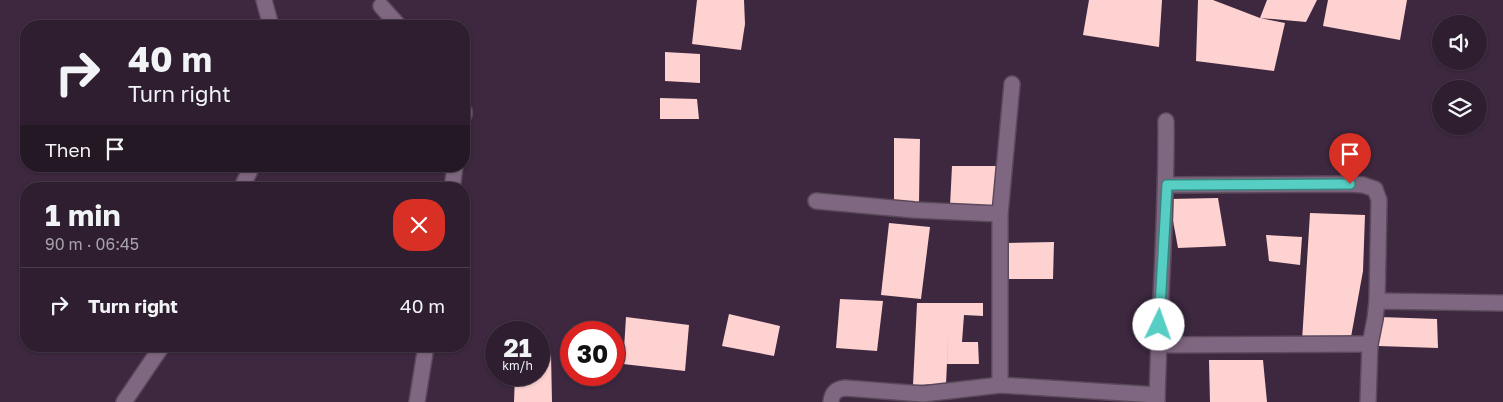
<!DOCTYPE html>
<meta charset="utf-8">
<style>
:root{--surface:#2e1e2f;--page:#362737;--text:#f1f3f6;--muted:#a7a2aa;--line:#493c4b}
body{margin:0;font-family:"Golos Text",sans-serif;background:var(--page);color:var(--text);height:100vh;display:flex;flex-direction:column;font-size:19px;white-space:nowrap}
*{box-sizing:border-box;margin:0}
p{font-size:16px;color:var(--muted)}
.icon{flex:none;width:28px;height:28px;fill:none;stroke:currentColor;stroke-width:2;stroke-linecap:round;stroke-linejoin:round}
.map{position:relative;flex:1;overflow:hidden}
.sheet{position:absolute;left:20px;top:182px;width:450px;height:170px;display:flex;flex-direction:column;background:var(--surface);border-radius:20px;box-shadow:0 1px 4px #0004,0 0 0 1px var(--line)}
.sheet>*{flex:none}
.banner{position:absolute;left:20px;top:20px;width:450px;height:152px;border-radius:20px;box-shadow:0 1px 4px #0004,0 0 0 1px var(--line);background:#2e1e2f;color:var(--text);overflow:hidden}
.tools{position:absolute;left:1432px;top:15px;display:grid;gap:10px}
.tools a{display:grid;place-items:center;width:55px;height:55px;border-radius:50%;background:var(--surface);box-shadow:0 1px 4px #0004,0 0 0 1px var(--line);font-size:25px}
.speed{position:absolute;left:485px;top:321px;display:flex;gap:10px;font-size:25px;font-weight:700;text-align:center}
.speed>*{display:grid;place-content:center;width:65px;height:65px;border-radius:50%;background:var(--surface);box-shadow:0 1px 4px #0004,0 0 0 1px var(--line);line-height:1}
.speed small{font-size:12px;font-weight:400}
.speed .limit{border:8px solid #d22;background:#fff;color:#111}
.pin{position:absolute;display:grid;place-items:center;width:42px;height:42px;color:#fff;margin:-51px -21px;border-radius:50% 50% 50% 0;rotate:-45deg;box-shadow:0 0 5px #0007}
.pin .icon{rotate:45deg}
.me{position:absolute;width:55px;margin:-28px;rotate:3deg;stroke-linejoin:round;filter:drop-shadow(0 0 4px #0008)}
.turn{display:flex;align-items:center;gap:18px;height:105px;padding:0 25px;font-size:22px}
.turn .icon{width:65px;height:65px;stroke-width:2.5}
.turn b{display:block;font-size:35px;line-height:42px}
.then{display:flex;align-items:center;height:48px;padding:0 25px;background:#0003;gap:10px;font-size:19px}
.round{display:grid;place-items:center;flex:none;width:52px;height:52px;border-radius:20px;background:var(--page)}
.summary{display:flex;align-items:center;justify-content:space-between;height:85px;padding:0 25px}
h1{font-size:30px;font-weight:700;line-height:38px}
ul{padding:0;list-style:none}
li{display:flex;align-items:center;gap:15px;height:75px;padding:0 25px;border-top:1px solid var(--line)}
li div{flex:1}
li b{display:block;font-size:19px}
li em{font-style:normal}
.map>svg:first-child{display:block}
</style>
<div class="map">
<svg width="1503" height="402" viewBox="0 0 1503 402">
<rect width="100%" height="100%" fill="#3d283f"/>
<g fill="#fed2d1">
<polygon points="697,0 744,0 745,24 741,50 692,44"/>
<polygon points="1089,0 1162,0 1159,47 1083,35"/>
<polygon points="1198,0 1213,0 1260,18 1267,0 1317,0 1306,22 1260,18 1285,23 1274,71 1196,61"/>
<polygon points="1328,0 1407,0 1400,40 1323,26"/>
<polygon points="665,52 700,54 700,83 665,81"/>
<polygon points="660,98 697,99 699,119 660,119"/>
<polygon points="894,138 920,139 919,202 894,203"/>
<polygon points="952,166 998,166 995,209 950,206"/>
<polygon points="1218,198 1226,246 1178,248 1169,199"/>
<polygon points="1310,213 1365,215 1363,271 1351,337 1302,341"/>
<polygon points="889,223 930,227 921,299 881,295"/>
<polygon points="1266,235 1302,237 1300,265 1269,261"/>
<polygon points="1054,242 1053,279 1005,279 1004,243"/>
<polygon points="840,299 883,301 877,351 836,348"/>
<polygon points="917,303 983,303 983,316 964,315 962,342 978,342 979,364 947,364 949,320 946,384 913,385"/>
<polygon points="729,314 780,326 774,356 722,346"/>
<polygon points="626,317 689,325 685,371 623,364"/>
<polygon points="1380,317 1437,319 1438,348 1378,346"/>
<polygon points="539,354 551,354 552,402 514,402 515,375 539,375"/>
<polygon points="1209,360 1263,360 1267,402 1210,402"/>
</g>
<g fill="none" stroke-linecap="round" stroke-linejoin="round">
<defs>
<g id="minor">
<polyline points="264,0 271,26"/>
<polyline points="381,6 399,26"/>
<polyline points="1012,84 1000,214 1000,385 1157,395"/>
<polyline points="464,111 464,115"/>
<polyline points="1167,185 1349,184 1363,185 1375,189 1379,200 1377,301"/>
<polyline points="241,189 252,166"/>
<polyline points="452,189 455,166"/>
<polyline points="816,201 914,210 1000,214"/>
<polyline points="1158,345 1370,344"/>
<polyline points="124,402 162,346"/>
<polyline points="417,402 426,346"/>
<path d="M831 402C832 393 836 389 845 388L923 394 1000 385"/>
<path d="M1157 402C1159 308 1167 215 1166 121"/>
<polyline points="1368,402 1370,344 1375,319 1377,301 1503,303"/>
</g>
</defs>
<use href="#minor" stroke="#5a485b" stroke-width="18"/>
<use href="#minor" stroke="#806781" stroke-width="15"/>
</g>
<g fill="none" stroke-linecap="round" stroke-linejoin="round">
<defs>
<polyline id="route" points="1159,325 1167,185 1350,184"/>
</defs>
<use href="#route" stroke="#38867f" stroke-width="12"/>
<use href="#route" stroke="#56cec3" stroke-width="9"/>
</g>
</svg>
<div class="tools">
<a><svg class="icon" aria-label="sound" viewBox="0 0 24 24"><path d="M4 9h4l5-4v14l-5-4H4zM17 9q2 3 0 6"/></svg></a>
<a><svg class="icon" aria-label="layers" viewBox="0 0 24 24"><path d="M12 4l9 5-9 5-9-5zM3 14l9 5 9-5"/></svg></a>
</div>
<div class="speed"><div>21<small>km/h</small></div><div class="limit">30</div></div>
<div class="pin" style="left:1350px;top:184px;background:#d93025"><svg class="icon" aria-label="arrive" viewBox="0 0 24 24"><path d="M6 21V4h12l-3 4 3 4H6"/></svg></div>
<svg class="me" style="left:1159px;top:325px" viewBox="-20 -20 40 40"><circle r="19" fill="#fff"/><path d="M0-13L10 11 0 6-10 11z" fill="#56cec3"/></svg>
<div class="banner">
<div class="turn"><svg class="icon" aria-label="right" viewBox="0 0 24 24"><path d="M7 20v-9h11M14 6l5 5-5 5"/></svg><div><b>40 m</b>Turn right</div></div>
<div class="then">Then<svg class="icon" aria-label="arrive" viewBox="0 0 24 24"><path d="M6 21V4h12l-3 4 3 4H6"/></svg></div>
</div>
<section class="sheet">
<div class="summary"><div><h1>1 min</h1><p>90 m · 06:45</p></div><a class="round" style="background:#d93025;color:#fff"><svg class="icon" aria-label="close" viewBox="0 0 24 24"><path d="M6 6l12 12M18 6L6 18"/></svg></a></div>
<ul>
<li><svg class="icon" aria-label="right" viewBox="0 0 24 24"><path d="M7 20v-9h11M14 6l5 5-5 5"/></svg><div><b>Turn right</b></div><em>40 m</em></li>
</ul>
</section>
</div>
